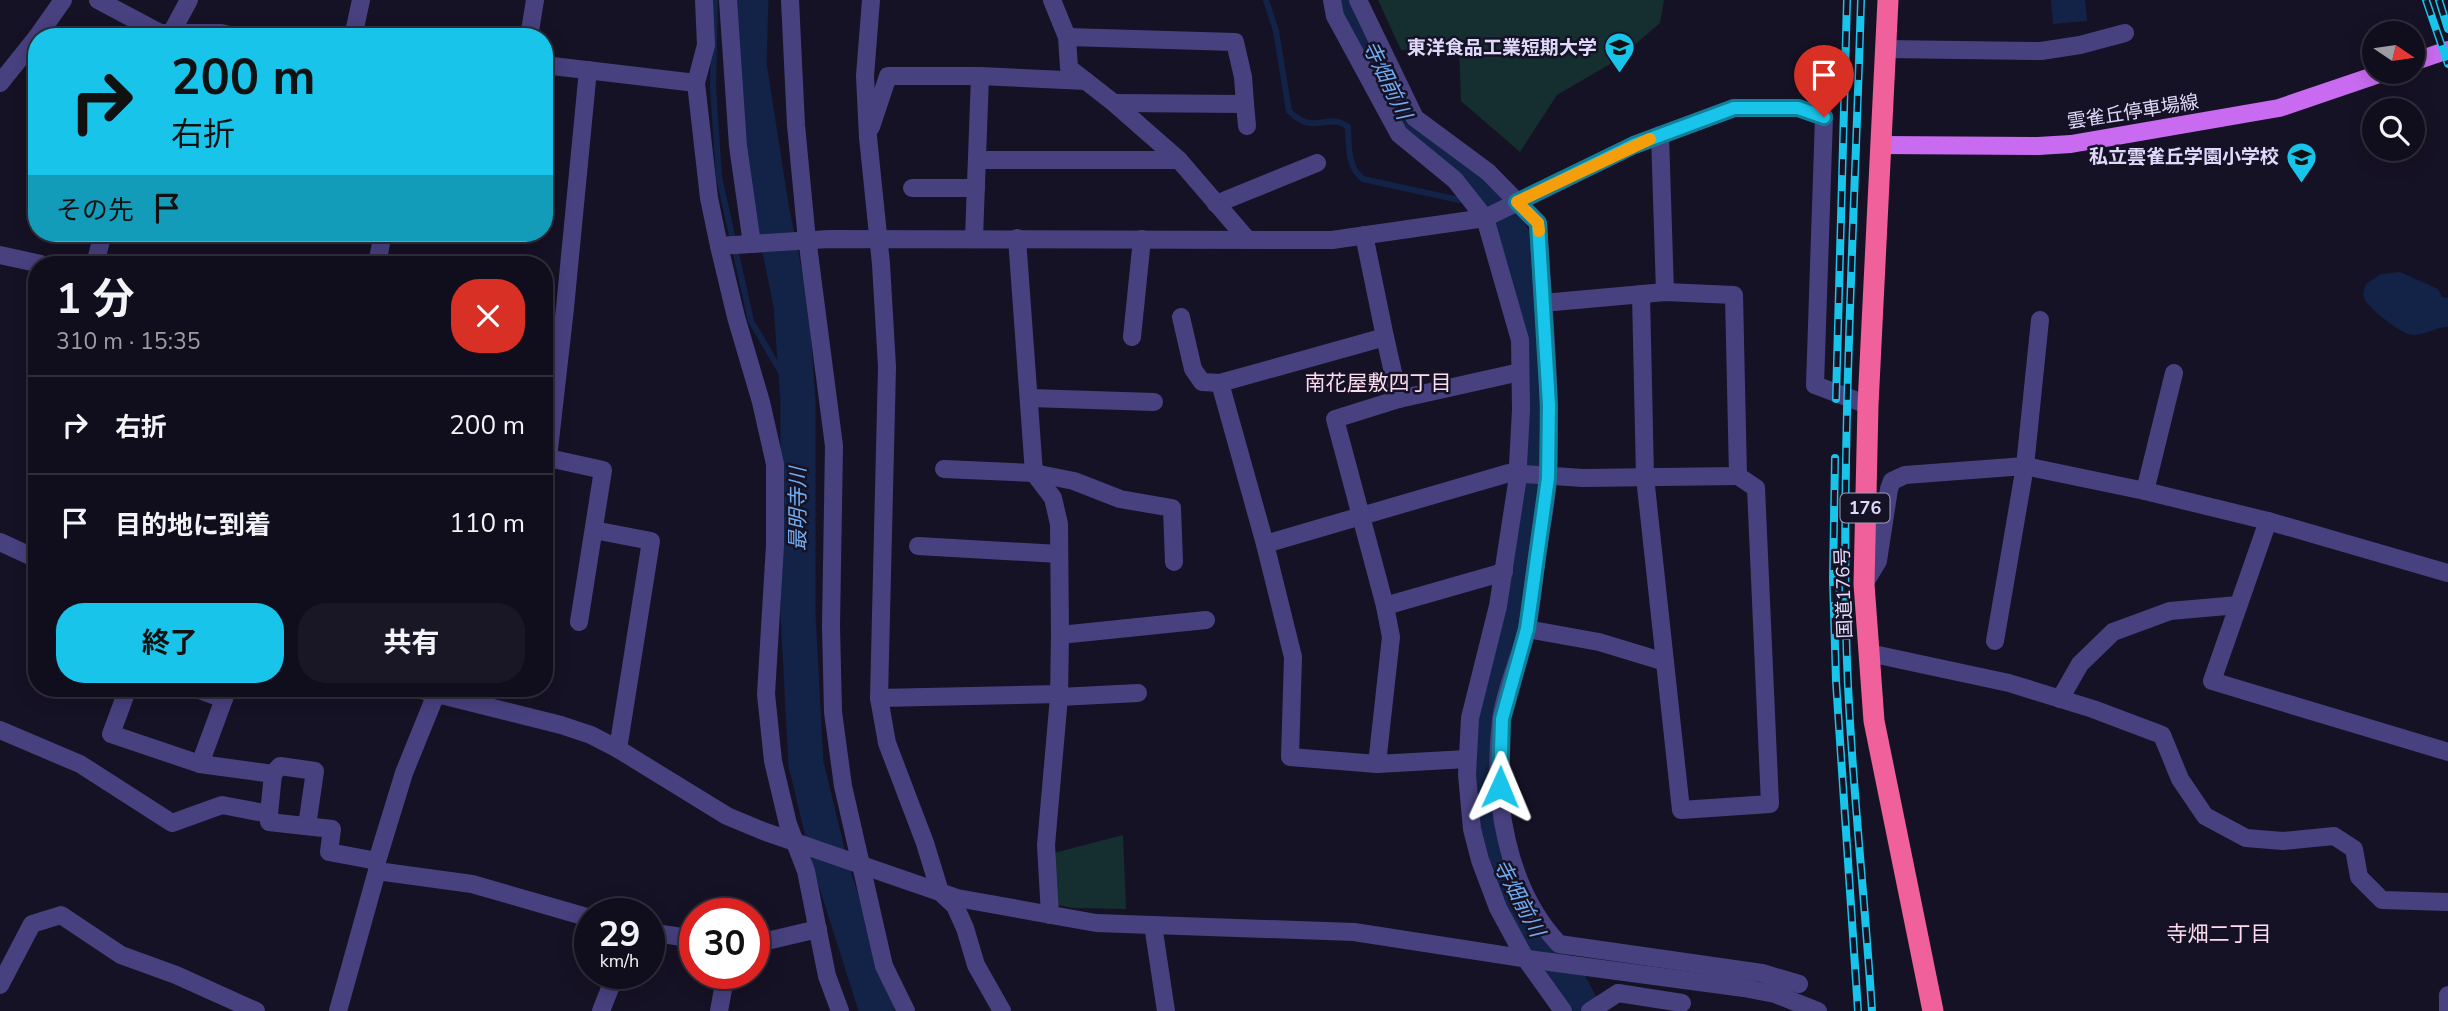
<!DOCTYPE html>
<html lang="ja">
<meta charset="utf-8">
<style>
:root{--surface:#100e1c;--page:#191725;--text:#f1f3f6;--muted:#9c9ca3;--line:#302e3b;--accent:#18c4e9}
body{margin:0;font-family:"Nunito Sans","Noto Sans JP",sans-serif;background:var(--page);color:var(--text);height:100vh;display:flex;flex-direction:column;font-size:26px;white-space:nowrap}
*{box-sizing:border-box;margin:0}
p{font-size:23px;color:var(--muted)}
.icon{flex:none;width:38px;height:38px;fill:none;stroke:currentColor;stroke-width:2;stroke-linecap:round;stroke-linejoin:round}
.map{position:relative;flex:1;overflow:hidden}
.drawer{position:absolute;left:28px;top:256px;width:525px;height:441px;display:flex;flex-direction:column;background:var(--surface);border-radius:28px;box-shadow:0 4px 18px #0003,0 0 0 2px var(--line)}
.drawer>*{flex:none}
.top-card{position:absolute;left:28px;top:28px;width:525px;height:214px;border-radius:28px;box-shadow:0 4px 18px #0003,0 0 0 2px var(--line);background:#18c4e9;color:#111;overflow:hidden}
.needle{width:46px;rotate:103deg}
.controls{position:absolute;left:2362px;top:21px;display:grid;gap:14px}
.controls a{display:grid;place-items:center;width:63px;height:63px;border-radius:50%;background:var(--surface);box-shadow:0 4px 18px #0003,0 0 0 2px var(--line);font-size:35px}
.speed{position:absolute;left:574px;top:898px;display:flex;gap:14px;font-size:35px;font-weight:700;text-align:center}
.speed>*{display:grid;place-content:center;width:91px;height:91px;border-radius:50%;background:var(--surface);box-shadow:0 4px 18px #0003,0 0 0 2px var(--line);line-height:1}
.speed small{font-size:18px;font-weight:400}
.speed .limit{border:10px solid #d22;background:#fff;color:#111}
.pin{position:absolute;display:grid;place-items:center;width:60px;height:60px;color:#fff;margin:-72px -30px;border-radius:50% 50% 50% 0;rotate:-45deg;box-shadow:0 0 7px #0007}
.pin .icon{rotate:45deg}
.me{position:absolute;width:77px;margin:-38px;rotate:1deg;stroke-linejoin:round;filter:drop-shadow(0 0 5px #0008)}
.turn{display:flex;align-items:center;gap:24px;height:147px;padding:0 28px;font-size:32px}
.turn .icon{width:91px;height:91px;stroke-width:2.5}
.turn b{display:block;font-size:49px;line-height:60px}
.then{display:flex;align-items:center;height:66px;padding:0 28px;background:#0003;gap:14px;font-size:26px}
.round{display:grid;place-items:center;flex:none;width:74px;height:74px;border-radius:28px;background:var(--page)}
.head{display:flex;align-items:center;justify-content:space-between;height:119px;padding:0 28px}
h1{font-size:42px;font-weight:700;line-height:52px}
.cta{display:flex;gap:14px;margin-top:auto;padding:14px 28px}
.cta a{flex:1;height:80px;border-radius:28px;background:var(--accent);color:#111;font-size:28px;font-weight:700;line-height:80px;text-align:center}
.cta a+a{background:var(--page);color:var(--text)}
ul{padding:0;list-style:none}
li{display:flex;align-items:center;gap:21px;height:98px;padding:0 28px;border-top:2px solid var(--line)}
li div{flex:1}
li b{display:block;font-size:26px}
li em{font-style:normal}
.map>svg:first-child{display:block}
</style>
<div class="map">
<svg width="2448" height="1011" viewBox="0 0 2448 1011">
<rect width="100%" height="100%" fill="#161225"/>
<g fill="#152e2f">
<polygon points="1378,0 1664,0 1660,23 1617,60 1557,95 1520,152 1461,101 1459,49 1401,50"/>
<polygon points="1123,835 1126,909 1072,908 1058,905 1054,853"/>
</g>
<g fill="#132347">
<polygon points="2051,0 2085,0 2087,21 2053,24"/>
<path d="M2400 272 2438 289 2442 297 2448 298V327C2436 327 2427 334 2415 335 2403 336 2371 310 2365 300 2362 294 2364 290 2366 284L2381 274Z"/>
</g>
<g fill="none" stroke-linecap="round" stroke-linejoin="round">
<g stroke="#132347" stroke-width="6">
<polyline points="715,0 713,87 719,177 751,321 798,401"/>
<path d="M1266 0 1276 31 1289 111C1314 137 1327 111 1348 127 1349 145 1347 167 1363 179L1459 200"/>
</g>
<g stroke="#132347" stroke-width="35">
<polyline points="751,0 749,64 771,206 791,305 798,401 798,614 806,764 831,867 877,1011"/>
<path d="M1349 0V6L1379 72 1410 127 1456 159 1493 199 1516 244 1531 330 1535 444 1534 486 1482 760C1481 786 1480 814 1489 840 1505 888 1534 931 1560 973L1567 979 1584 1011"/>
</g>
<g stroke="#484180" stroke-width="18">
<polyline points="98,0 160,33 221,33 236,37"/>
<polyline points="728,0 738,146 752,244"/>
<polyline points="790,0 796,125 806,230 834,446 831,626 833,712 843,786 884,966 906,1011"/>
<polyline points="871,0 865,76 868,137 881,264 887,367 879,698 887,743 925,843 940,892 955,906 965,928 976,965 1002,1011"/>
<polyline points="1052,0 1067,37 1069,68 1114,103 1179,160 1247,239"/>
<polyline points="1332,0 1335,16 1399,134 1455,180 1485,218 1520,340 1521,410 1517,483 1498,606 1470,718 1467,775 1472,829 1480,860 1498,908 1525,958 1563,1011"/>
<path d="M1358 0 1415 118 1488 172 1538 223C1543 307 1552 392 1548 477 1547 501 1541 526 1538 550 1534 576 1532 603 1527 629 1520 659 1505 689 1501 720 1492 795 1505 887 1559 944L1762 973 1799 984"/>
<polyline points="37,37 63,0"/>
<polyline points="169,37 189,0"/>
<polyline points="353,37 361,0"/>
<polyline points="529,37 535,0"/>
<polyline points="1067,37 1235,42 1243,77 1245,104 1114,103"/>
<polyline points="1885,49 2041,51 2080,45 2125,33"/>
<polyline points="544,65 696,83 709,198 719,246"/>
<polyline points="0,83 37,37"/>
<polyline points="696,83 706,45 704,0"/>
<polyline points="1245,104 1247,126"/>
<polyline points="871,127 888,76 980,76 1086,81"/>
<polyline points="1660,135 1665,292"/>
<polyline points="977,160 1179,160"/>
<polyline points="912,188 976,188"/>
<polyline points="1216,204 1317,163"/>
<polyline points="1364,235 1385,337 1220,383 1265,544 1509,473 1583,478 1738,476 1734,295 1665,292 1543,303"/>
<polyline points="974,238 980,76"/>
<polyline points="1017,238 1034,473 1053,498 1059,524 1060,635"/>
<polyline points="0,255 41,264"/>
<polyline points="95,264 103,233"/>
<polyline points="377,264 383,233"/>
<polyline points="1641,294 1645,477 1681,810 1770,804 1756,488 1738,476"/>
<polyline points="1181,317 1193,369 1202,382 1220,383"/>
<polyline points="1132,337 1142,239"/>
<polyline points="1030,398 1154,402"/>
<polyline points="1399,399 1520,372"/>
<polyline points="544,457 603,470 579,622"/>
<polyline points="548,458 565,308 588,70"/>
<polyline points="944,469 1034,473 1074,481 1120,499 1172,508 1174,562"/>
<polyline points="2145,491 2174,373"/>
<polyline points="594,530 651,541 618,749"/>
<polyline points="0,542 37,559"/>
<polyline points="1265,544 1293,657 1290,757 1377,764 1391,637 1385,606 1335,419 1399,399 1385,337"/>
<polyline points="918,546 1059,554"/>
<polyline points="2448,573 2268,521 2212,681 2448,752"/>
<polyline points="1864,584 1878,561 1889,489 1892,481 1905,475 2025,466 2145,491 2268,521"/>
<polyline points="1385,606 1504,572"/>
<polyline points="1527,629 1599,642 1665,662"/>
<polyline points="1995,641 2025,466 2040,320"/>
<polyline points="1869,653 2009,683 2093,709 2162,735 2180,779 2205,816 2246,838 2283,841 2334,836 2354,849 2359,877 2382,900 2448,902"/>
<polyline points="128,688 111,734 200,764 273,774 269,814"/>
<polyline points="194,688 224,699"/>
<polyline points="413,688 561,725 591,735 618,749 727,816 763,831 957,898 1096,923 1354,932 1535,960 1744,988 1775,994 1818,1011"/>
<polyline points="1059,697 1138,693"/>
<polyline points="879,698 1059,694"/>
<polyline points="2060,699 2080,664 2113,632 2170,611 2238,605"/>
<polyline points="0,730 80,764 172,823 222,805 269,814 269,822 332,829 329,852 377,861 377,871 472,884 590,918"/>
<polyline points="200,764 228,688"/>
<polyline points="1377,764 1467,759"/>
<polyline points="273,774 280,766 315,771 307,826"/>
<polyline points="377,861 404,773 436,694"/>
<polyline points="1050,915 1046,845 1059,697 1060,635 1206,620"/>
<polyline points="1153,925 1166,1011"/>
<polyline points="649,932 695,939"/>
<polyline points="754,940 771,940 818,929"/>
<polyline points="0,985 32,924 61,915 121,955 176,975 256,1011"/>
<polyline points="338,1011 377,871"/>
<polyline points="601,1011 616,973"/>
<polyline points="719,1011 726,973"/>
<polyline points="840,1011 827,976 806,871 788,824 773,761 766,694 775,545 775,464 761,402 736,317 719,246 829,239 1332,240 1485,218 1634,145 1734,108 1798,108 1824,117 1815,385 1868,405"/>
<polyline points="1590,1011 1618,993 1682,1003"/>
<polyline points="2448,1011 2448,995"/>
</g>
<g stroke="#c96bf1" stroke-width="18">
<polyline points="2413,62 2448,50"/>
<polyline points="1881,145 2038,146 2071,144 2279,108 2385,72"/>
</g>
<polyline stroke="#f0609a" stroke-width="21" points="1888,0 1868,405 1864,584 1874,721 1933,1011"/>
<defs>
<g id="rail">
<path d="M1861 0C1855 210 1842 420 1846 630 1849 758 1864 884 1872 1011"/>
<polyline points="2426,0 2448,64"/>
<polyline points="2439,0 2448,29"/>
<polyline points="1836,399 1847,0"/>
<polyline points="1835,458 1833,579 1836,681 1858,1011"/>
</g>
</defs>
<use href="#rail" stroke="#18c4e9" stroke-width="8"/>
<use href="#rail" stroke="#161225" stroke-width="5" stroke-dasharray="16" stroke-linecap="butt"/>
</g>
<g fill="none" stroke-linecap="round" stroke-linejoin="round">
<defs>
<polyline id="route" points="1500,787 1502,719 1527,629 1548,478 1549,405 1538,223 1517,202 1634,145 1734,108 1798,108 1824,117"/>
</defs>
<use href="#route" stroke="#107f97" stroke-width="18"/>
<use href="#route" stroke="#18c4e9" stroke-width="12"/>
<polyline stroke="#f59e0b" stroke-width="12" points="1539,231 1538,223 1517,202 1650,139"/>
</g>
<defs>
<symbol id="university-pin" viewBox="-11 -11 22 30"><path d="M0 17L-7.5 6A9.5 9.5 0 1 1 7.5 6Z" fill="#18c4e9" stroke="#161225"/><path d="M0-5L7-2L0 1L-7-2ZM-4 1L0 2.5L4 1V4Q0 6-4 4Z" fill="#111"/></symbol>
<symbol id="school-pin" viewBox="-11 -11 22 30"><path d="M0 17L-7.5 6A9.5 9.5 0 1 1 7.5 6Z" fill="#18c4e9" stroke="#161225"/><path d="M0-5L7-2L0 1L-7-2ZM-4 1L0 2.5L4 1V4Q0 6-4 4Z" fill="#111"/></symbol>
</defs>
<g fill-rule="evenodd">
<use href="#university-pin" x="1602" y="30" width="35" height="47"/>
<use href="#school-pin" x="2284" y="140" width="35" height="47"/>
</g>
<g text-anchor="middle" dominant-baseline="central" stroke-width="5" stroke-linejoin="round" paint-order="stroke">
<rect fill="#161225" stroke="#a39dbb" stroke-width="2" x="1840.5" y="493.5" width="49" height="29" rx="5"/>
<g font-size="18" font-weight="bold" fill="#e0d9fb">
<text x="1865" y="508">176</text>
</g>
<g font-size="19" font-weight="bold" fill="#e0d9fb" stroke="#161225" text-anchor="end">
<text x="1597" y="48">東洋食品工業短期大学</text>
<text x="2279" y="157">私立雲雀丘学園小学校</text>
</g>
<g font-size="19" fill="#e0d9fb" stroke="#161225">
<text transform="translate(2133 112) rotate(-9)">雲雀丘停車場線</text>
<text transform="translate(1844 593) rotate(-92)">国道176号</text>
</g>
<g font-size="21" font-style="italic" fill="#71acf1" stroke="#161225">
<text transform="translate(1387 80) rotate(64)">寺畑前川</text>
<text transform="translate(798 509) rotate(-90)">最明寺川</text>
<text transform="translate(1519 898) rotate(62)">寺畑前川</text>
</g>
<g font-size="21" fill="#fcdbed" stroke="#161225">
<text x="1378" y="383">南花屋敷四丁目</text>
<text x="2219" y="934">寺畑二丁目</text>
</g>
</g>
</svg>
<div class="controls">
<a><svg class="needle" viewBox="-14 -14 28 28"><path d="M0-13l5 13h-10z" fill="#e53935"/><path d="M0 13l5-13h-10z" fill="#9c9ca3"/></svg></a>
<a><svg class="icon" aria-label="search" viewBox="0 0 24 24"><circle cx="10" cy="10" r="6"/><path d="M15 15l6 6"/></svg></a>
</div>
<div class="speed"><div>29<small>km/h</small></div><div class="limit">30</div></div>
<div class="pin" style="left:1824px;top:117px;background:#d93025"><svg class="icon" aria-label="arrive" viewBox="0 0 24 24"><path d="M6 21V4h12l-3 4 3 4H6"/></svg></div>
<svg class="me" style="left:1500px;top:787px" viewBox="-20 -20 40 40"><path d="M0-17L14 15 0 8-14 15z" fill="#18c4e9" stroke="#fff" stroke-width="4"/></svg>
<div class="top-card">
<div class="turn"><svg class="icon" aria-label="right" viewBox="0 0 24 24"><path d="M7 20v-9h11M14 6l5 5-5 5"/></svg><div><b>200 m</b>右折</div></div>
<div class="then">その先<svg class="icon" aria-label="arrive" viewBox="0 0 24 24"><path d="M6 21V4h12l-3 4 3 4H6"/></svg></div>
</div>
<section class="drawer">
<div class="head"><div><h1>1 分</h1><p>310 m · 15:35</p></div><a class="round" style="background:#d93025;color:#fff"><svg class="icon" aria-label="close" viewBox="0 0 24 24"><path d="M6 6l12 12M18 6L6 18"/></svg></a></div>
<ul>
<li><svg class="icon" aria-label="right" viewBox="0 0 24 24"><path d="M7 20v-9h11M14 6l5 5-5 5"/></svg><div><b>右折</b></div><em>200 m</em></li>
<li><svg class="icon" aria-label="arrive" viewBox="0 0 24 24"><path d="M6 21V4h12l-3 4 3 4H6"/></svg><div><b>目的地に到着</b></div><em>110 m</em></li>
</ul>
<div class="cta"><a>終了</a><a>共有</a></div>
</section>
</div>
